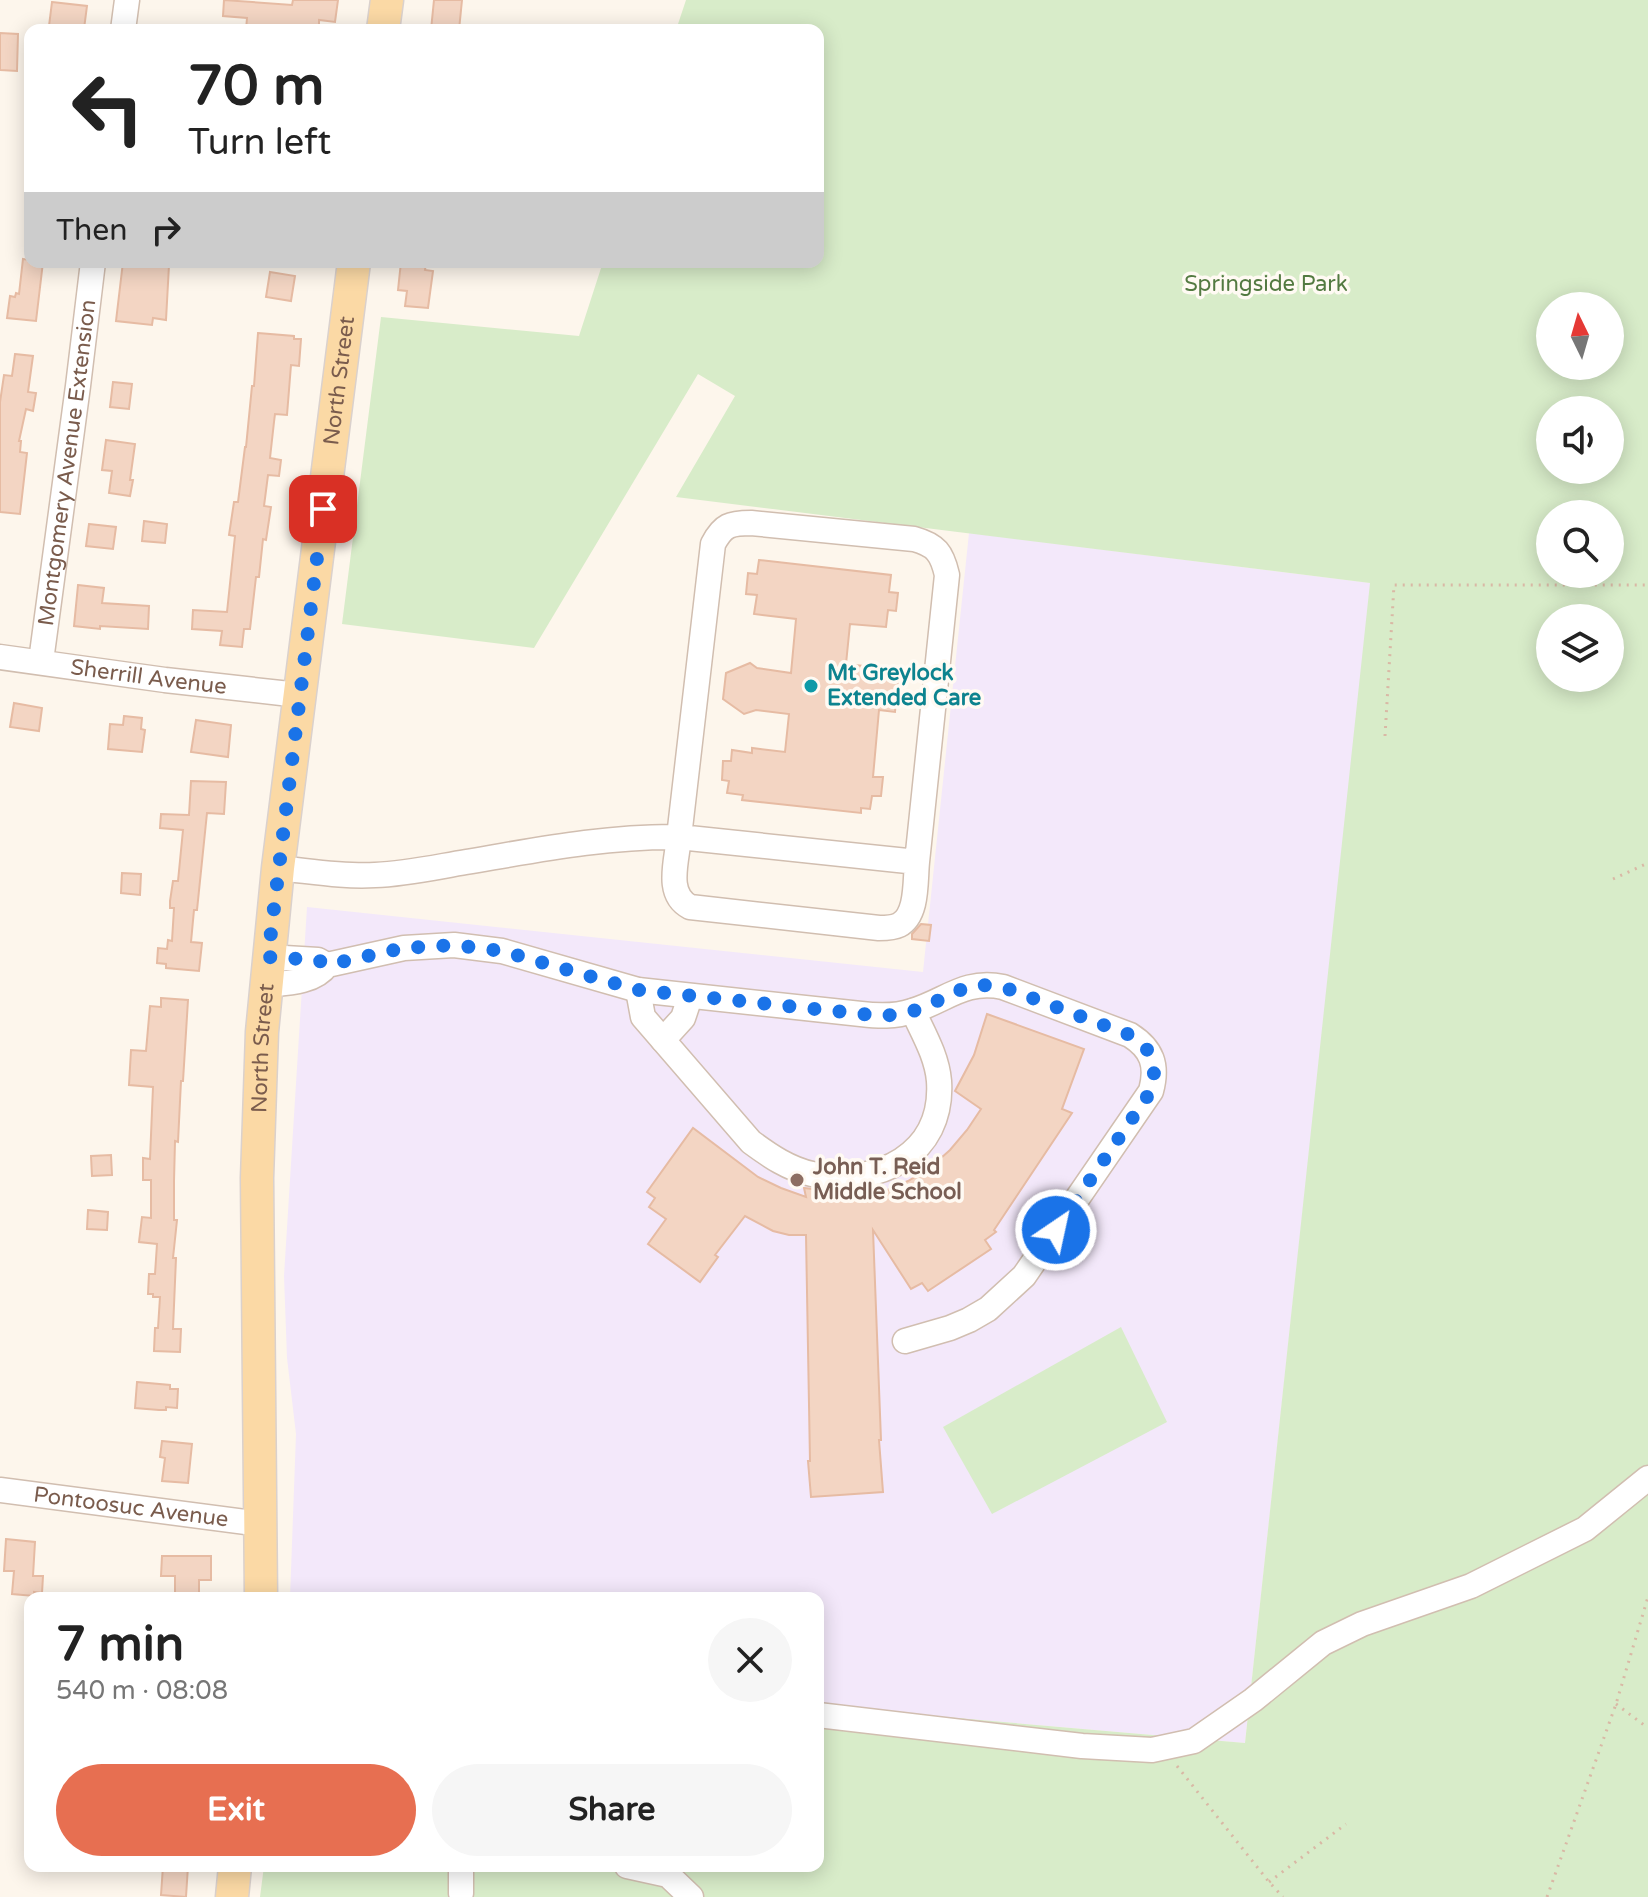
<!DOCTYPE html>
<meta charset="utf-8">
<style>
:root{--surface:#fff;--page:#f6f6f6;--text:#222;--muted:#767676;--accent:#e76f51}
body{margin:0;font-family:"Varela Round",sans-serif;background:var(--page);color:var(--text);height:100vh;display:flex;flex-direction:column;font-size:30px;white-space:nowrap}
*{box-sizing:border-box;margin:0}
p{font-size:26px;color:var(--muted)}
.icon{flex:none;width:44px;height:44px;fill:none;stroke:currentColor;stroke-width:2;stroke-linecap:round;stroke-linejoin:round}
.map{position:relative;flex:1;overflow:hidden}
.side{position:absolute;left:24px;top:1592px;width:800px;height:280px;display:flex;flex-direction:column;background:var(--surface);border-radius:16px;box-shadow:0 4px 20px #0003}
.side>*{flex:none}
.hud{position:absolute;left:24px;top:24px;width:800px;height:244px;border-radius:16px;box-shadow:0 4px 20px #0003;background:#fff;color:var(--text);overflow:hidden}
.needle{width:52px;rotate:355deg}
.fabs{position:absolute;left:1536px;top:292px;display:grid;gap:16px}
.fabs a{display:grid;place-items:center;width:88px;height:88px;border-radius:50%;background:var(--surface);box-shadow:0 4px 20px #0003;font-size:40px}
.pin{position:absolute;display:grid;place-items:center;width:68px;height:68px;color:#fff;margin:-34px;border-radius:16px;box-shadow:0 4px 12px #0006}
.me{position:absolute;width:88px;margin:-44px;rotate:34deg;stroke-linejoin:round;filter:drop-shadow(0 0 6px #0008)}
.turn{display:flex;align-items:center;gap:28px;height:168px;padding:0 32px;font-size:36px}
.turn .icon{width:104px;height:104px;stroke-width:2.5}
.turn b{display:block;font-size:56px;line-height:68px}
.then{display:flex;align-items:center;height:76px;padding:0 32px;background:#0003;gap:16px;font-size:30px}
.round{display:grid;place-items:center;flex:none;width:84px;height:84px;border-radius:42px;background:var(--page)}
.summary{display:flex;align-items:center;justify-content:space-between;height:136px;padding:0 32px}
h1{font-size:48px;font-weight:700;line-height:60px}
.primary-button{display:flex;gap:16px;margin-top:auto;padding:16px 32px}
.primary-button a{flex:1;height:92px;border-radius:48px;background:var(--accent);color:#fff;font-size:32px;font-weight:700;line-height:92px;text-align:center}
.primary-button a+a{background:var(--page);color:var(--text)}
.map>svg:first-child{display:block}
</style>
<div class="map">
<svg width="1648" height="1897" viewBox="0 0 1648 1897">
<rect width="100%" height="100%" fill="#fdf6ec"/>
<polygon fill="#f3e8fa" points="969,533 1371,583 1245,1743 818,1706 818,1598 290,1598 296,1434 287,1358 284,1276 307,907 923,972"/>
<g fill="#d8ecc9" fill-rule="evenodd">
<path d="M686 0H1648V1897H260L264 1866H818V1706L1245 1743 1370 583 676 497 735 396 698 374 534 648 342 624 381 317 579 336 603 262H818V30H676ZM1550 306H1610V366H1550ZM1550 410H1610V470H1550ZM1550 514H1610V574H1550ZM1550 618H1610V678H1550Z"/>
<polygon points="1121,1327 1167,1422 992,1514 943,1427"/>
</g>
<g fill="#f3d5c3" stroke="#e6bba3" stroke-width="2">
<polygon points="224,0 292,5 293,0 338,0 335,22 319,20 319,30 246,30 247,18 223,16"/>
<polygon points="434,0 462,0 459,30 431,30"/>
<polygon points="52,2 87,6 84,29 49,26"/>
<polygon points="0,33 18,34 17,71 0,70"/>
<polygon points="23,259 30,260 30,262 43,262 36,321 7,318 10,296 15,297 16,293 19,294"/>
<polygon points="123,262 164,262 163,265 169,265 166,320 153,318 152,325 116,321"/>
<polygon points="401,262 426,263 425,270 433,271 428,308 405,306 407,291 398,290"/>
<polygon points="270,272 295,276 291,301 266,297"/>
<polygon points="258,333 294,336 294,339 301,339 299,366 291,365 287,415 275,414 274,422 270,458 281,460 279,476 268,475 264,506 271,507 266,540 263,539 259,577 256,577 250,629 244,629 242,647 220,645 222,631 192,629 193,610 227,612 235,536 229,535 234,502 238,502 245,447 246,447 252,386 254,386"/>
<polygon points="15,354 33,356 28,392 36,393 33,411 26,409 19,441 21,441 20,452 27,453 20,514 0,512 0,402 4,375 12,376"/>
<polygon points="113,382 132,384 129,409 110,407"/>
<polygon points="106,440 135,444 130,480 133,480 130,496 109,493 112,471 102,470"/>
<polygon points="144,521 167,524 165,543 142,541"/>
<polygon points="89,524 116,527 113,549 86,546"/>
<polygon points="759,560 891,575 889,592 898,593 896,611 888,610 886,627 850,624 846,664 899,670 895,712 879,710 873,777 883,777 881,796 872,796 870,809 861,808 861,813 742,800 743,795 727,793 729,781 722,780 723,761 731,761 732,750 752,753 752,748 785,752 789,714 756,710 744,714 723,699 726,673 750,663 757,668 791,673 796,619 754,614 757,595 746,594 748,573 757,574"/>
<polygon points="78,585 104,588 102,603 149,606 148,629 100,626 100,629 74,626"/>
<polygon points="14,703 42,708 39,731 10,727"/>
<polygon points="124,716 142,718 141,729 145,730 142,752 108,749 110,724 123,725"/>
<polygon points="196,720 231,725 228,757 191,752"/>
<polygon points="191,781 226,782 224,814 207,813 197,910 194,910 191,942 202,943 199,971 166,968 166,964 157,963 158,948 167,949 168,940 172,941 174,908 170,908 170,901 173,881 178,881 183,830 160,828 161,814 189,815"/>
<polygon points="122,873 141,874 140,895 121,893"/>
<polygon points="921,924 931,925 929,941 912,939 912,934"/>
<polygon points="161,998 188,1000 183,1081 181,1081 178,1142 175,1141 174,1181 174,1220 177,1220 173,1258 176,1258 173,1329 181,1329 180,1352 154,1351 155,1328 158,1328 160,1297 153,1297 153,1294 148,1294 149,1274 155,1274 157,1244 139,1242 142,1217 151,1218 151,1180 143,1180 143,1158 150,1159 153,1087 129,1085 131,1050 146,1051 150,1006 161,1007"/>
<polygon points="987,1014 1084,1049 1062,1109 1072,1113 994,1230 996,1232 985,1240 991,1249 928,1291 922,1283 911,1289 873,1230 881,1440 879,1440 883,1492 811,1497 808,1461 810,1461 806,1235 789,1235 773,1231 745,1216 715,1255 718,1257 700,1282 648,1244 666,1219 649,1207 655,1198 647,1192 693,1128 758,1177 781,1188 806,1197 804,1188 837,1192 861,1190 876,1187 876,1195 908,1181 931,1167 950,1150 967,1130 981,1109 955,1091 974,1055"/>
<polygon points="111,1155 112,1175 92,1176 91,1156"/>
<polygon points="88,1210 108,1212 107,1230 87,1229"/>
<polygon points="137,1382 170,1385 170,1389 178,1389 177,1408 166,1407 166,1410 159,1410 135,1408"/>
<polygon points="162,1441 192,1444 188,1483 162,1481 165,1458 160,1457"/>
<polygon points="6,1539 35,1542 33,1576 43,1576 42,1593 34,1592 34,1596 12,1594 14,1571 4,1571"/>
<polygon points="162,1556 211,1556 211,1580 199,1580 199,1598 175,1598 175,1576 161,1576"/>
<polygon points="163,1866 188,1866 186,1897 161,1895"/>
</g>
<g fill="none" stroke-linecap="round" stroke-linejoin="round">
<defs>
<g id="minor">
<polyline points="123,30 127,0"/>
<path id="s1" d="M0 657 165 680 299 695"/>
<path id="s2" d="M41 661 78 386 93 262"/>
<path d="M278 868C310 871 343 877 375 875 406 874 436 867 466 862 537 850 607 836 679 837L713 544C723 525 730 523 751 523L914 539C936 545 942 553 947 575L917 862 679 837C677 861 665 894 690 907L879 928C885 928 893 928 899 925 918 915 915 881 917 862"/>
<polyline points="268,957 318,960 327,965"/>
<path d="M265 985C286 983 314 983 327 965L404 948 454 945 502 951 638 990 861 1014C878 1016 895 1017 912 1011 946 1001 964 979 1003 987L1130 1035C1152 1049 1158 1065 1151 1091L1024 1276 988 1309 969 1320 950 1328 905 1341"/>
<path d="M638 990 643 1017 751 1142C770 1156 789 1169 812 1174 877 1187 944 1155 939 1081 937 1056 923 1033 913 1011"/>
<polyline points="663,1040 683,1018 690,997"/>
<path id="s3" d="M0 1490 261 1524"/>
<polyline points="818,1715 1082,1746 1152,1750 1194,1741 1253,1700 1323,1643 1362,1624 1471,1586 1585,1529 1648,1478"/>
<polyline points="461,1866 461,1893"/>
<polyline points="627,1866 668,1875 691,1897"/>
</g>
<g id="major">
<polyline points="383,30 387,0"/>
<path id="s4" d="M261 1598 257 1178 262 1032 278 868 354 262"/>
<polyline points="232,1897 235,1866"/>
</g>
</defs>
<use href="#minor" stroke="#d1beb0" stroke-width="27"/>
<use href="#major" stroke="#dad1cd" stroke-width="35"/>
<g stroke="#d9b8a5" stroke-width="3" stroke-dasharray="2 6" stroke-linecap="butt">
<polyline points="1385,736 1394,585 1648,585"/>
<polyline points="1613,879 1648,863"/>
<polyline points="1616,1704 1648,1728"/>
<polyline points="1177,1766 1269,1882 1283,1897"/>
<polyline points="1269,1882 1346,1824"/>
<polyline points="1547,1897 1616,1704 1648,1597"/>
</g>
<use href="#minor" stroke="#fff" stroke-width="24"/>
<use href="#major" stroke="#fbd9a5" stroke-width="32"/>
</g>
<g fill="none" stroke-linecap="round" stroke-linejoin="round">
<path stroke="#1a73e8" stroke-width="14" stroke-dasharray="0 25.2" d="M323 509 268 957 318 960 327 965 404 948 454 945 502 951 638 990 881 1016C892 1015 903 1014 913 1011 948 1000 962 979 1003 987L1130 1035C1153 1049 1158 1065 1151 1091L1056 1230"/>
</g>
<circle fill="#0f9aa8" stroke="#fffaf3" stroke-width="3" cx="811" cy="686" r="8"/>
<circle fill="#8d6e63" stroke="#fffaf3" stroke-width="3" cx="797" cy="1180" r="8"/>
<g text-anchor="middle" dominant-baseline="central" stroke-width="7" stroke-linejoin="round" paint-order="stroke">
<g font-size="22" fill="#537a41" stroke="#fffaf3">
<text x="1266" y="284">Springside Park</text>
</g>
<g font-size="22" fill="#7a5c4d" stroke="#fffaf3">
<text stroke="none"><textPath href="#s4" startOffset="1222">North Street</textPath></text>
<text stroke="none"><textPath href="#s2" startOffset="200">Montgomery Avenue Extension</textPath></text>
<text stroke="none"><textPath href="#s1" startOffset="150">Sherrill Avenue</textPath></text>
<text stroke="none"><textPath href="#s4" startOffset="550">North Street</textPath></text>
<text stroke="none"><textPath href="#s3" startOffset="132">Pontoosuc Avenue</textPath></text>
</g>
<g font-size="22" font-weight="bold" fill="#0d838f" stroke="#fffaf3" text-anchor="start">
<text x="827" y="673">Mt Greylock<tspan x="827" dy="25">Extended Care</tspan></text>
</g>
<g font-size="22" font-weight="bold" fill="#785e54" stroke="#fffaf3" text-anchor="start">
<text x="813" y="1167">John T. Reid<tspan x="813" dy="25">Middle School</tspan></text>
</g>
</g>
</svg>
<div class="fabs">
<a><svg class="needle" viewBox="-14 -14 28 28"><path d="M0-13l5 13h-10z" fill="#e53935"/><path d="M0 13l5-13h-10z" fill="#767676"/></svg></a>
<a><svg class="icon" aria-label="sound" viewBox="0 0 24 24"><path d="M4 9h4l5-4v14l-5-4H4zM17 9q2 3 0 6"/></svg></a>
<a><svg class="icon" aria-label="search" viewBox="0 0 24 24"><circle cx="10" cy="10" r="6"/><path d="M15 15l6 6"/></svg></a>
<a><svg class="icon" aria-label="layers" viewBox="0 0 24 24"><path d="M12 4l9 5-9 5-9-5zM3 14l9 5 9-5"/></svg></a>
</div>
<div class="pin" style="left:323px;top:509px;background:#d93025"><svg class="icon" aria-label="arrive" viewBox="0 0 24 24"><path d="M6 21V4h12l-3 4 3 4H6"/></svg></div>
<svg class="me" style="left:1056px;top:1230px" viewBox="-20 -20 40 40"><circle r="17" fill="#1a73e8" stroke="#fff" stroke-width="3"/><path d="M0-11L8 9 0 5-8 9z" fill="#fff"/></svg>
<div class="hud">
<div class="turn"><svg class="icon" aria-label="left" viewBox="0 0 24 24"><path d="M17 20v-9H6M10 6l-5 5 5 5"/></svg><div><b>70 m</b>Turn left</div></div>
<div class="then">Then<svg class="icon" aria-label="right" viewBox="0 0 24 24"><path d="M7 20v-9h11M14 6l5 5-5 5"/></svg></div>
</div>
<section class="side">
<div class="summary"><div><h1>7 min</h1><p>540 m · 08:08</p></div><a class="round"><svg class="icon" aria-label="close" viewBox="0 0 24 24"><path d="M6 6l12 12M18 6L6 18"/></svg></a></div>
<div class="primary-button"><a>Exit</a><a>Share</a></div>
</section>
</div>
